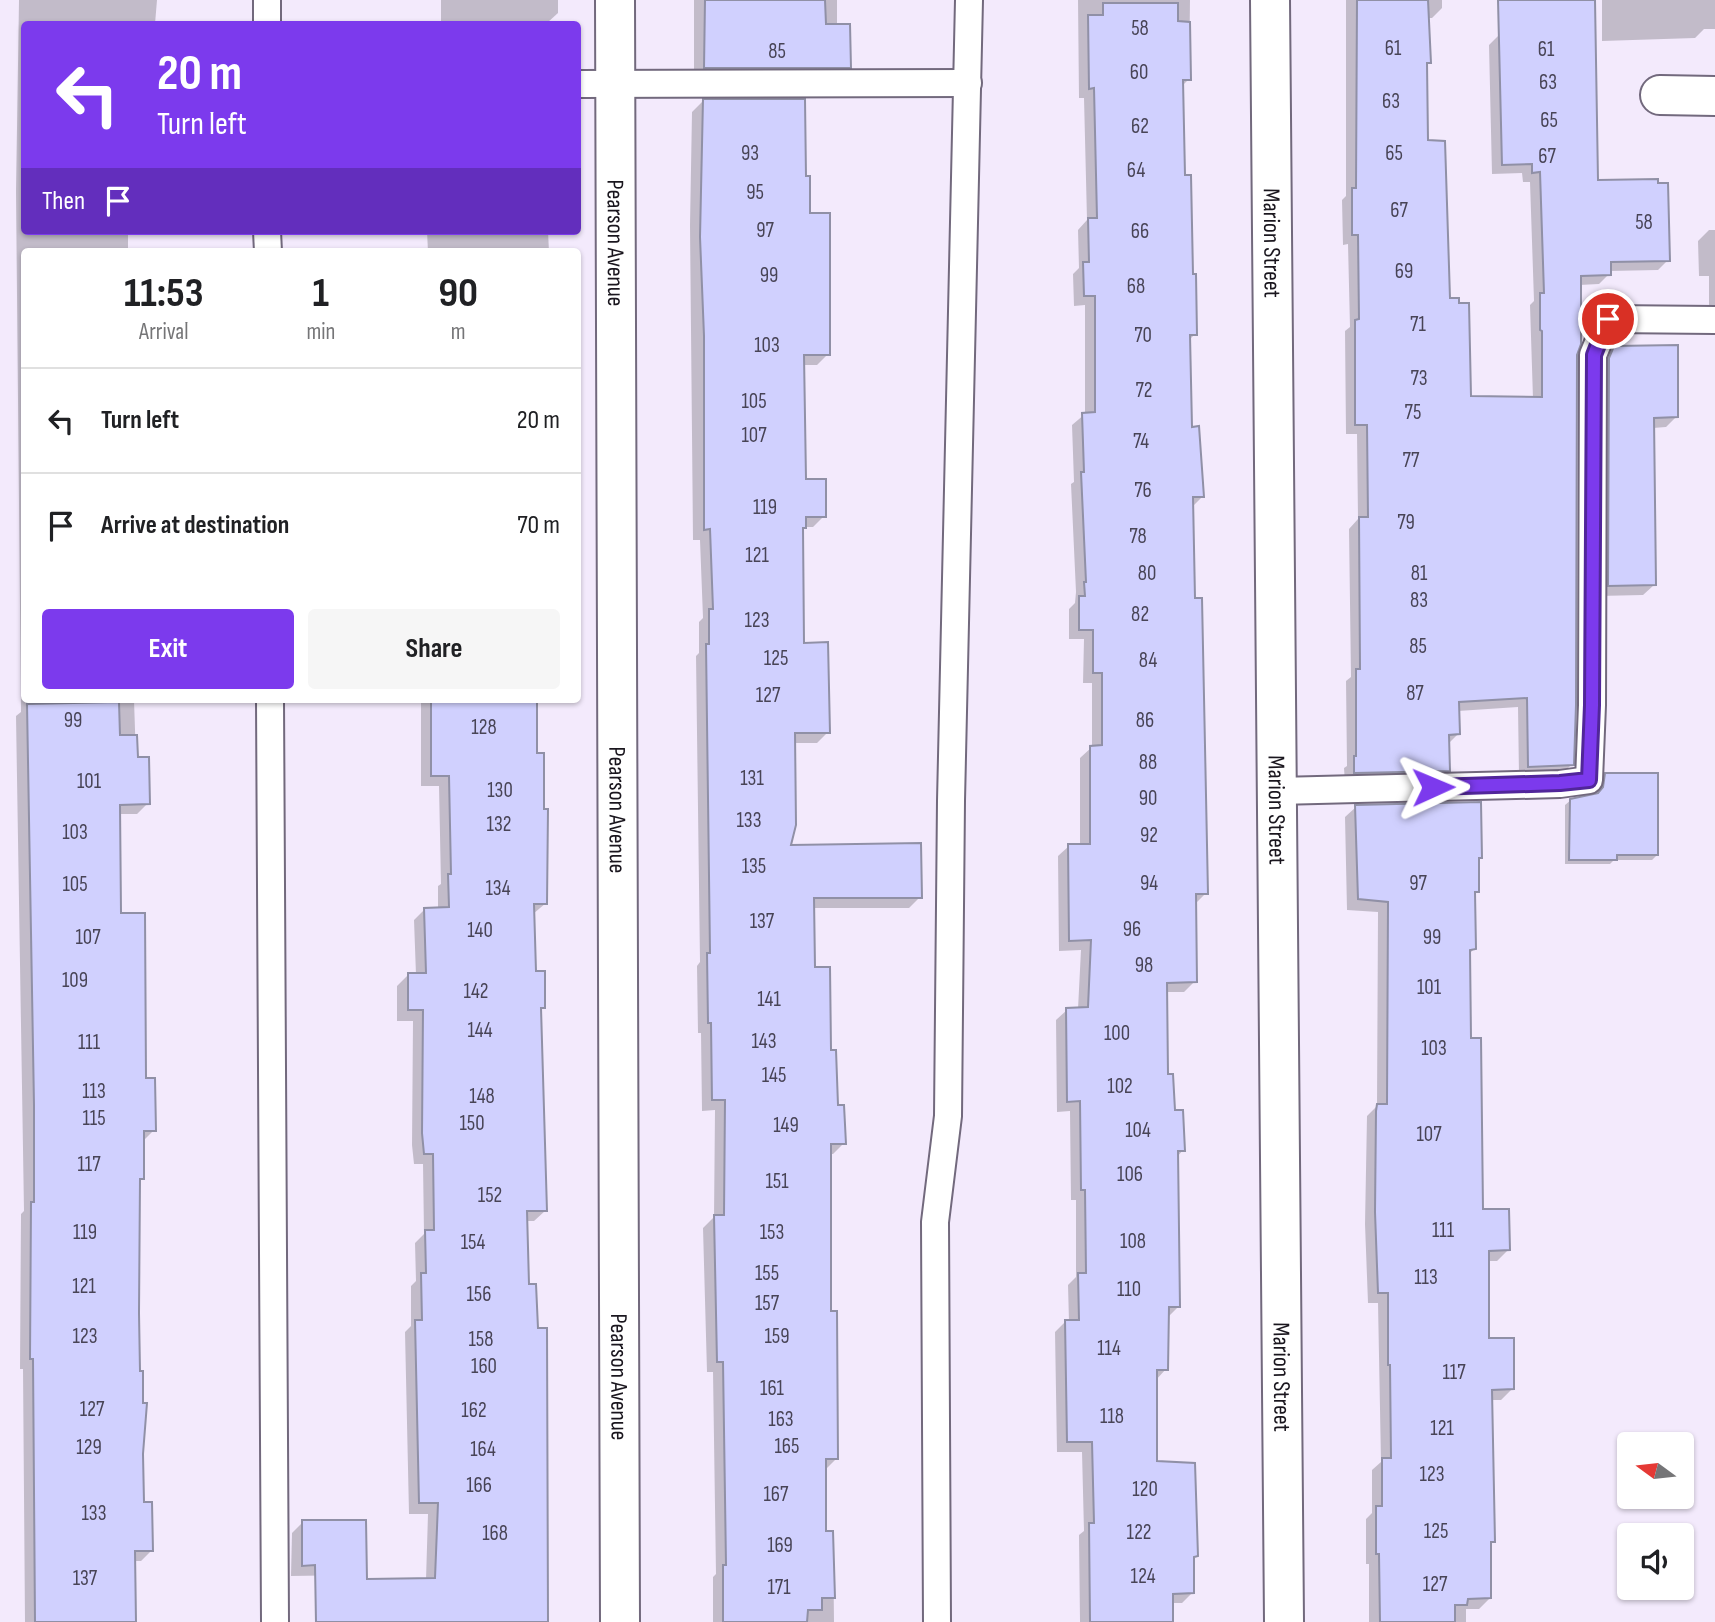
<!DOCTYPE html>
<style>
:root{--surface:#fff;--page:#f6f6f6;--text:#202124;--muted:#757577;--line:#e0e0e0;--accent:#7c3aed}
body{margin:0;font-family:"Sofia Sans Condensed",sans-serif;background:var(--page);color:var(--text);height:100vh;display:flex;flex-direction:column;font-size:26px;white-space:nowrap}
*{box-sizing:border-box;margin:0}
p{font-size:23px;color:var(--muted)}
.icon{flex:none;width:38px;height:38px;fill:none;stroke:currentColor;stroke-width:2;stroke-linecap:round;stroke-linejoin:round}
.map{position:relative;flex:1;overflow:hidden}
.sheet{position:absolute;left:21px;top:248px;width:560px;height:455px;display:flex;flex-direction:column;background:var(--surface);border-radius:7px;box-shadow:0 2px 5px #0004}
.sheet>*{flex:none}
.banner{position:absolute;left:21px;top:21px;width:560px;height:214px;border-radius:7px;box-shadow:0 2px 5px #0004;background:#7c3aed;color:#fff;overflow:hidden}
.needle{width:46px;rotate:285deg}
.controls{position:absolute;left:1617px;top:1432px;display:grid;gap:14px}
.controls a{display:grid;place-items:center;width:77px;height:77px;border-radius:7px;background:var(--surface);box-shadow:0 2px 5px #0004;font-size:35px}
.pin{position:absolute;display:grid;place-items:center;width:60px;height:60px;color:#fff;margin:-30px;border:4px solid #fff;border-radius:50%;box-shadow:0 2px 7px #0007}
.me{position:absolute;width:77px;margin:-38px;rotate:89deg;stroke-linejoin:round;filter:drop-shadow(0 0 5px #0008)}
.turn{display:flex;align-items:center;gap:24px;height:147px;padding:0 21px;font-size:32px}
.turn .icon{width:91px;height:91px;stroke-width:2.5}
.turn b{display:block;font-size:49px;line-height:60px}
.then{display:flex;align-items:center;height:66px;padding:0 21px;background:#0003;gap:14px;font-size:26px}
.eta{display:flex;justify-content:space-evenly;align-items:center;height:119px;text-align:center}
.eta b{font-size:42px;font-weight:700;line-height:49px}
.button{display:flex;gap:14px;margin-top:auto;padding:14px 21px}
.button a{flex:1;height:80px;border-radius:7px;background:var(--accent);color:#fff;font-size:28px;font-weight:700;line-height:80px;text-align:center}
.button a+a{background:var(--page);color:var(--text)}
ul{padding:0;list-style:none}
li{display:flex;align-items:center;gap:21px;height:105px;padding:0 21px;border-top:2px solid var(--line)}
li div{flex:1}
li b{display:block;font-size:26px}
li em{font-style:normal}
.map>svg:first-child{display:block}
</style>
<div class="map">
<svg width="1715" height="1622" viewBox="0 0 1715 1622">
<rect width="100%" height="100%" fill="#f3eafc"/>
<g fill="#0003">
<polygon points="19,0 157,0 155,24 24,24 24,231 128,231 128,252 24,252 24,700 134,700 136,759 148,803 137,814 118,814 119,915 154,1130 142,1142 142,1179 139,1182 137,1313 143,1504 152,1550 141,1561 134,1561 134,1622 25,1622 23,1369 20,1369 21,1214 24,1211 16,716 21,712 16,191"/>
<polygon points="441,0 558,0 558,13 547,23 542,24 441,24"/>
<polygon points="694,0 837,0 837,26 849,67 838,78 694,78"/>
<polygon points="1078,0 1190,0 1189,79 1181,87 1183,177 1195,334 1188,341 1190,428 1202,497 1192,507 1193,600 1206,893 1196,903 1195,981 1184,992 1166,992 1167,1076 1183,1150 1177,1157 1179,1306 1167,1318 1166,1369 1155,1381 1156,1463 1196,1556 1192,1560 1193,1592 1182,1603 1171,1603 1171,1622 1070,1622 1080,1622 1079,1535 1084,1531 1082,1452 1057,1452 1055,1332 1065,1322 1069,1322 1068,1285 1076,1277 1076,1200 1071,1200 1070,1111 1057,1112 1056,1020 1067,1010 1078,1009 1081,950 1059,951 1058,856 1069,846 1080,846 1080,758 1092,747 1092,683 1083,683 1084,639 1069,639 1069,609 1075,603 1076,592 1071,484 1074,482 1072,425 1085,414 1085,305 1074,306 1073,274 1079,268 1078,230 1087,220 1084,98 1079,98"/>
<polygon points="1346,0 1442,0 1442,8 1432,18 1427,18 1429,62 1425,65 1426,142 1448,300 1469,398 1533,399 1530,305 1534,301 1530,182 1523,182 1522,173 1492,174 1489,45 1499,35 1596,182 1668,260 1658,270 1609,271 1609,274 1599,284 1579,285 1576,355 1572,764 1562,774 1519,776 1518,707 1458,711 1458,734 1448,744 1448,770 1438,780 1345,783 1344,768 1347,766 1346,681 1351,677 1349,529 1358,519 1357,434 1346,434 1345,331 1350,327 1348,244 1343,245 1342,200 1346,196"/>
<polygon points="1602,0 1715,0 1715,29 1704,29 1695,38 1602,41"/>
<polygon points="703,101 804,177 828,354 817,365 803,365 804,480 824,516 813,527 805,527 801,531 803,644 828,732 817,743 793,743 788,846 920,897 909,908 812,908 813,969 830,1052 836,1107 844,1143 833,1154 829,1154 829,1312 837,1458 826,1469 825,1533 833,1533 834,1622 713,1622 713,1577 716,1574 713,1372 707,1372 703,1228 714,1217 715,1110 702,1111 701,1033 698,1033 697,966 700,962 696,656 699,653 699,622 703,618 700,540 693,540 690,225 692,112"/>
<polygon points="1709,230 1715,230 1715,320 1709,316 1709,276 1699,276 1698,241"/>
<polygon points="427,231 548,231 549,252 428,252"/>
<polygon points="1614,348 1676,417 1666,427 1653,428 1654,585 1643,595 1598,596 1603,359"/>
<polygon points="421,700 535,700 536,755 546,903 533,914 534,973 543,1007 540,1010 545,1211 534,1221 525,1221 546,1622 409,1622 426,1580 428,1514 409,1514 405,1332 411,1326 411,1286 416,1281 415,1243 424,1234 423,1164 414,1164 412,1145 413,1021 397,1021 397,986 408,975 416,975 414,920 425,909 438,909 438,886 441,884 439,786 421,786"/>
<polygon points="1606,775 1657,855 1652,860 1614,860 1610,864 1565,864 1565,805 1571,800 1599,794 1601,780"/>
<polygon points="1356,807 1480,858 1477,861 1478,891 1474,895 1474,949 1468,955 1469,1040 1482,1211 1508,1250 1497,1261 1488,1261 1488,1340 1512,1389 1501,1400 1491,1400 1493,1541 1489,1545 1490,1598 1479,1609 1466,1609 1466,1622 1369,1622 1369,1564 1366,1564 1366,1519 1372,1513 1372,1470 1381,1462 1378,1303 1368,1303 1365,1224 1367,1116 1377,1106 1378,912 1347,910 1345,817"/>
<polygon points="303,1522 354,1575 291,1576 292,1533"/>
</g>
<g fill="#d0d0fe" stroke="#9090a6" stroke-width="2">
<polygon points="705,0 825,0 826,24 850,24 851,68 704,68"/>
<polygon points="1357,0 1428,0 1431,63 1427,63 1428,140 1445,141 1450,298 1459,298 1459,303 1469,303 1471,396 1542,397 1542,331 1540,330 1540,293 1544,293 1540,172 1532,173 1532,164 1502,165 1498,0 1595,0 1598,180 1658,179 1658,183 1668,183 1670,261 1611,262 1611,275 1581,276 1581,344 1577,355 1576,705 1574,765 1528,767 1527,698 1459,702 1460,734 1449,735 1450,771 1354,773 1354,756 1356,756 1356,669 1360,669 1359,517 1368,517 1367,425 1355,425 1355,320 1359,319 1358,235 1352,235 1352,188 1356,188"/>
<polygon points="1103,3 1178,3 1178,21 1190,22 1191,80 1183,80 1185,175 1191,175 1193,274 1196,274 1197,335 1190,335 1192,427 1199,426 1204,497 1193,497 1195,598 1202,598 1208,894 1196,894 1197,982 1167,983 1168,1074 1173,1074 1175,1110 1183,1110 1185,1151 1178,1151 1180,1307 1169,1307 1168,1370 1157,1370 1157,1461 1195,1463 1198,1556 1194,1557 1194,1593 1173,1594 1173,1622 1090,1622 1089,1523 1094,1523 1092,1442 1067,1442 1065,1320 1079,1320 1078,1273 1086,1273 1085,1190 1081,1190 1080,1101 1067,1102 1066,1008 1088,1007 1091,940 1069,941 1068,844 1090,844 1090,746 1102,745 1102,673 1093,673 1093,630 1079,630 1079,596 1085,596 1084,582 1086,582 1081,472 1084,472 1082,413 1095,412 1095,296 1084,296 1083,262 1089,262 1088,218 1097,218 1094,88 1089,89 1088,15 1103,15"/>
<polygon points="703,99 805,99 806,176 810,176 810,213 830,213 830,355 804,355 806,479 826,479 826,517 806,517 806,528 803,528 804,643 828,642 830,733 795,733 796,825 791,845 921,843 922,898 814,898 815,967 830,967 831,1050 836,1050 838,1105 844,1105 846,1144 831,1144 831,1311 837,1311 838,1459 826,1459 826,1531 833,1531 835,1598 822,1598 822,1610 808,1610 807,1622 723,1622 723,1565 726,1565 723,1362 717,1362 714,1215 724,1215 725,1100 712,1100 711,1023 708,1023 707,953 710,953 706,644 709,644 709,609 713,609 710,529 704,530 704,336 700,237"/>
<polygon points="1678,345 1678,417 1654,418 1656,585 1608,586 1609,358 1614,346"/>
<polygon points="431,700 537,700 537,753 544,753 544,809 548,809 547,904 534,904 536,971 545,971 545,1008 541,1008 547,1211 527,1211 529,1284 536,1284 538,1328 547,1328 548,1622 316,1622 315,1565 302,1566 302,1520 366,1520 367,1579 435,1578 438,1503 419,1503 415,1320 422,1320 421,1273 426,1273 425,1230 434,1230 433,1154 424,1154 422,1133 423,1010 408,1010 408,973 426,973 424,908 449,907 448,874 451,874 449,776 431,776"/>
<polygon points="119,702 120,735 137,735 138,757 149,757 150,804 120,805 121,913 145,913 146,1078 155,1078 156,1131 144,1131 144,1179 140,1179 139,1313 140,1371 143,1371 143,1403 147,1403 143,1454 144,1502 152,1502 153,1551 135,1551 136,1622 35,1622 33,1359 30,1359 31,1202 34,1202 34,1105 27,704"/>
<polygon points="1605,773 1658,773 1658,855 1617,855 1617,860 1569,860 1570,799 1598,793 1603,787"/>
<polygon points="1481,802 1482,858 1479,858 1479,892 1475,892 1476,949 1470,950 1471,1038 1481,1038 1483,1209 1509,1209 1510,1250 1489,1251 1489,1338 1514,1338 1514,1389 1492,1390 1495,1542 1491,1542 1491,1598 1468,1599 1467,1605 1455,1605 1455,1622 1380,1622 1379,1554 1376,1554 1376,1506 1382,1506 1382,1458 1391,1458 1390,1365 1388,1365 1388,1293 1378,1293 1375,1212 1376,1111 1377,1104 1387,1104 1388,902 1358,899 1355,805"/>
</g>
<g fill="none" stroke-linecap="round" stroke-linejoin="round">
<defs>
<g id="service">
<polyline points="267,24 267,0"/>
<polyline points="578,84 968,83"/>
<polyline points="267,231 268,252"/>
<polyline points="270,700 275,1622"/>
<polyline points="1278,791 1560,784 1589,780 1592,705 1593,355 1608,319 1715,320"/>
<polyline points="937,1622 935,1222 948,1116 951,801 969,0"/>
</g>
<g id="minor">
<path id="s1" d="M615 0 620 1622"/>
<path id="s2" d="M1270 0 1284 1622"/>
<polyline points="1660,95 1715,96"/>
</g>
</defs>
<use href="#service" stroke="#72697d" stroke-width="30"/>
<use href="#minor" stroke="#72697d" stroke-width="42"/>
<use href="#service" stroke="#fff" stroke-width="26"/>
<use href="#minor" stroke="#fff" stroke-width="38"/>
</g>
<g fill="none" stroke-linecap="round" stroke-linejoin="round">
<defs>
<polyline id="route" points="1433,787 1560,783 1589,780 1592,705 1594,355 1608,319"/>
</defs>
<use href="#route" stroke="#51269a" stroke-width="18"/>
<use href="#route" stroke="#7c3aed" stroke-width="12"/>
</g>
<g text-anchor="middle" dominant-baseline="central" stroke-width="5" stroke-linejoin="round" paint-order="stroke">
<g font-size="21" fill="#484456">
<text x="1140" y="28">58</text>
<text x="1393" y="48">61</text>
<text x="1546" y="49">61</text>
<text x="777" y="51">85</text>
<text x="1139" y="72">60</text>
<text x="1548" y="82">63</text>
<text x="1391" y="101">63</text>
<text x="1549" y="120">65</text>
<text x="1140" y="126">62</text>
<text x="750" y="153">93</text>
<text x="1394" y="153">65</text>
<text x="1547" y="156">67</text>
<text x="1136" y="170">64</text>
<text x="755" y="192">95</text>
<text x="1399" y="210">67</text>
<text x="1644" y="222">58</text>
<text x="765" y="230">97</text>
<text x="1140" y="231">66</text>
<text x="1404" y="271">69</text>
<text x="769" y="275">99</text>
<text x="1136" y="286">68</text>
<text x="1418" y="324">71</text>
<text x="1143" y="335">70</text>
<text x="767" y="345">103</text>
<text x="1419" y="378">73</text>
<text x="1144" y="390">72</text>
<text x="754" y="401">105</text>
<text x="1413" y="412">75</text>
<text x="754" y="435">107</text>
<text x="1141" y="441">74</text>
<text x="1411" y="460">77</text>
<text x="1143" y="490">76</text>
<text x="765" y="507">119</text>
<text x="1406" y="522">79</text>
<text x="1138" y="536">78</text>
<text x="757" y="555">121</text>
<text x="1147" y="573">80</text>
<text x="1419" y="573">81</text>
<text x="1419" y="600">83</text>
<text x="1140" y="614">82</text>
<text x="757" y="620">123</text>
<text x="1418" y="646">85</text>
<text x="776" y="658">125</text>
<text x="1148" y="660">84</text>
<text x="1415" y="693">87</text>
<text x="768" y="695">127</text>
<text x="73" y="720">99</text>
<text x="1145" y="720">86</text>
<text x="484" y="727">128</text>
<text x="1148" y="762">88</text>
<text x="752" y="778">131</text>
<text x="89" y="781">101</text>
<text x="500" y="790">130</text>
<text x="1148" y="798">90</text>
<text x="749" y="820">133</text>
<text x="499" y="824">132</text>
<text x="75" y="832">103</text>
<text x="1149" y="835">92</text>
<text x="754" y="866">135</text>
<text x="1149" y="883">94</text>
<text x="1418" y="883">97</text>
<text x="75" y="884">105</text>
<text x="498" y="888">134</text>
<text x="762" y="921">137</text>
<text x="1132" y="929">96</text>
<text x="480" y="930">140</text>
<text x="88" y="937">107</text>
<text x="1432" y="937">99</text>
<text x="1144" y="965">98</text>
<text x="75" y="980">109</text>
<text x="1429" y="987">101</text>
<text x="476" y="991">142</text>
<text x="769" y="999">141</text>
<text x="480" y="1030">144</text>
<text x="1117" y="1033">100</text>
<text x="764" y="1041">143</text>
<text x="89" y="1042">111</text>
<text x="1434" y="1048">103</text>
<text x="774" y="1075">145</text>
<text x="1120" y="1086">102</text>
<text x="94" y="1091">113</text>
<text x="482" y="1096">148</text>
<text x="94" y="1118">115</text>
<text x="472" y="1123">150</text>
<text x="786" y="1125">149</text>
<text x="1138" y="1130">104</text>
<text x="1429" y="1134">107</text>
<text x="89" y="1164">117</text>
<text x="1130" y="1174">106</text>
<text x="777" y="1181">151</text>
<text x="490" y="1195">152</text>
<text x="1443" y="1230">111</text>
<text x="85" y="1232">119</text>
<text x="772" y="1232">153</text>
<text x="1133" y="1241">108</text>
<text x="473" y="1242">154</text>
<text x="767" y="1273">155</text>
<text x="1426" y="1277">113</text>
<text x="84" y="1286">121</text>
<text x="1129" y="1289">110</text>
<text x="479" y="1294">156</text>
<text x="767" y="1303">157</text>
<text x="85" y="1336">123</text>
<text x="777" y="1336">159</text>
<text x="481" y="1339">158</text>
<text x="1109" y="1348">114</text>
<text x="484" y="1366">160</text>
<text x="1454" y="1372">117</text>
<text x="772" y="1388">161</text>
<text x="92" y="1409">127</text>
<text x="474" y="1410">162</text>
<text x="1112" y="1416">118</text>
<text x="781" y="1419">163</text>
<text x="1442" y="1428">121</text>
<text x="787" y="1446">165</text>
<text x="89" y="1447">129</text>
<text x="483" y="1449">164</text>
<text x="1432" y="1474">123</text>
<text x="479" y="1485">166</text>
<text x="1145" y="1489">120</text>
<text x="776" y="1494">167</text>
<text x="94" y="1513">133</text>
<text x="1436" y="1531">125</text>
<text x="1139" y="1532">122</text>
<text x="495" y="1533">168</text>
<text x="780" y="1545">169</text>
<text x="1143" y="1576">124</text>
<text x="85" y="1578">137</text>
<text x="1435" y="1584">127</text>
<text x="779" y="1587">171</text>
</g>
<g font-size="24" fill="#1a161e" stroke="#fff">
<text stroke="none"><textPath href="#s1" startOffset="243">Pearson Avenue</textPath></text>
<text stroke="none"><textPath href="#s2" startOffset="243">Marion Street</textPath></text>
<text stroke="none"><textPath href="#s1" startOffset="810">Pearson Avenue</textPath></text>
<text stroke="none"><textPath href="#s2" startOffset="810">Marion Street</textPath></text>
<text stroke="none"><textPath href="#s1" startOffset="1377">Pearson Avenue</textPath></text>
<text stroke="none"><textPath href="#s2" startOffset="1377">Marion Street</textPath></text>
</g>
</g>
</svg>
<div class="controls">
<a><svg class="needle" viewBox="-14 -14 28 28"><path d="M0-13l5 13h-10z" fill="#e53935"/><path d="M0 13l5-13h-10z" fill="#757577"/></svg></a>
<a><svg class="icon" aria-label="sound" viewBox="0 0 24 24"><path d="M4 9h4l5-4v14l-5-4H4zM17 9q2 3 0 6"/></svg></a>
</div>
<div class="pin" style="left:1608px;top:319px;background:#d93025"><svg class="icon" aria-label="arrive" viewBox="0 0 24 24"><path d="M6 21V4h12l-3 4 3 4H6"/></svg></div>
<svg class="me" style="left:1433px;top:787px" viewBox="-20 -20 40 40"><path d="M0-17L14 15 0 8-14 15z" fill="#7c3aed" stroke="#fff" stroke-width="4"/></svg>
<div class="banner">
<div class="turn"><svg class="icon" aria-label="left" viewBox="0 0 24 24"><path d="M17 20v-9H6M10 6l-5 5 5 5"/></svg><div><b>20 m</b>Turn left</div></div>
<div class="then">Then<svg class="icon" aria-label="arrive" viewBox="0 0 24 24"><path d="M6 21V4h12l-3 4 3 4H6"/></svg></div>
</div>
<section class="sheet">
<div class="eta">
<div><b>11:53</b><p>Arrival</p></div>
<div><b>1</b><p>min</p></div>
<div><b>90</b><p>m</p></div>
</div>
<ul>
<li><svg class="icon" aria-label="left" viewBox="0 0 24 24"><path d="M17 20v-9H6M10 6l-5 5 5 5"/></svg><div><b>Turn left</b></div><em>20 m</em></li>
<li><svg class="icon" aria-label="arrive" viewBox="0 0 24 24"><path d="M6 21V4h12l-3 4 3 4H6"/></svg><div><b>Arrive at destination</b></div><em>70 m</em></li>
</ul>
<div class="button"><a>Exit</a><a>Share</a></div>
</section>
</div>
